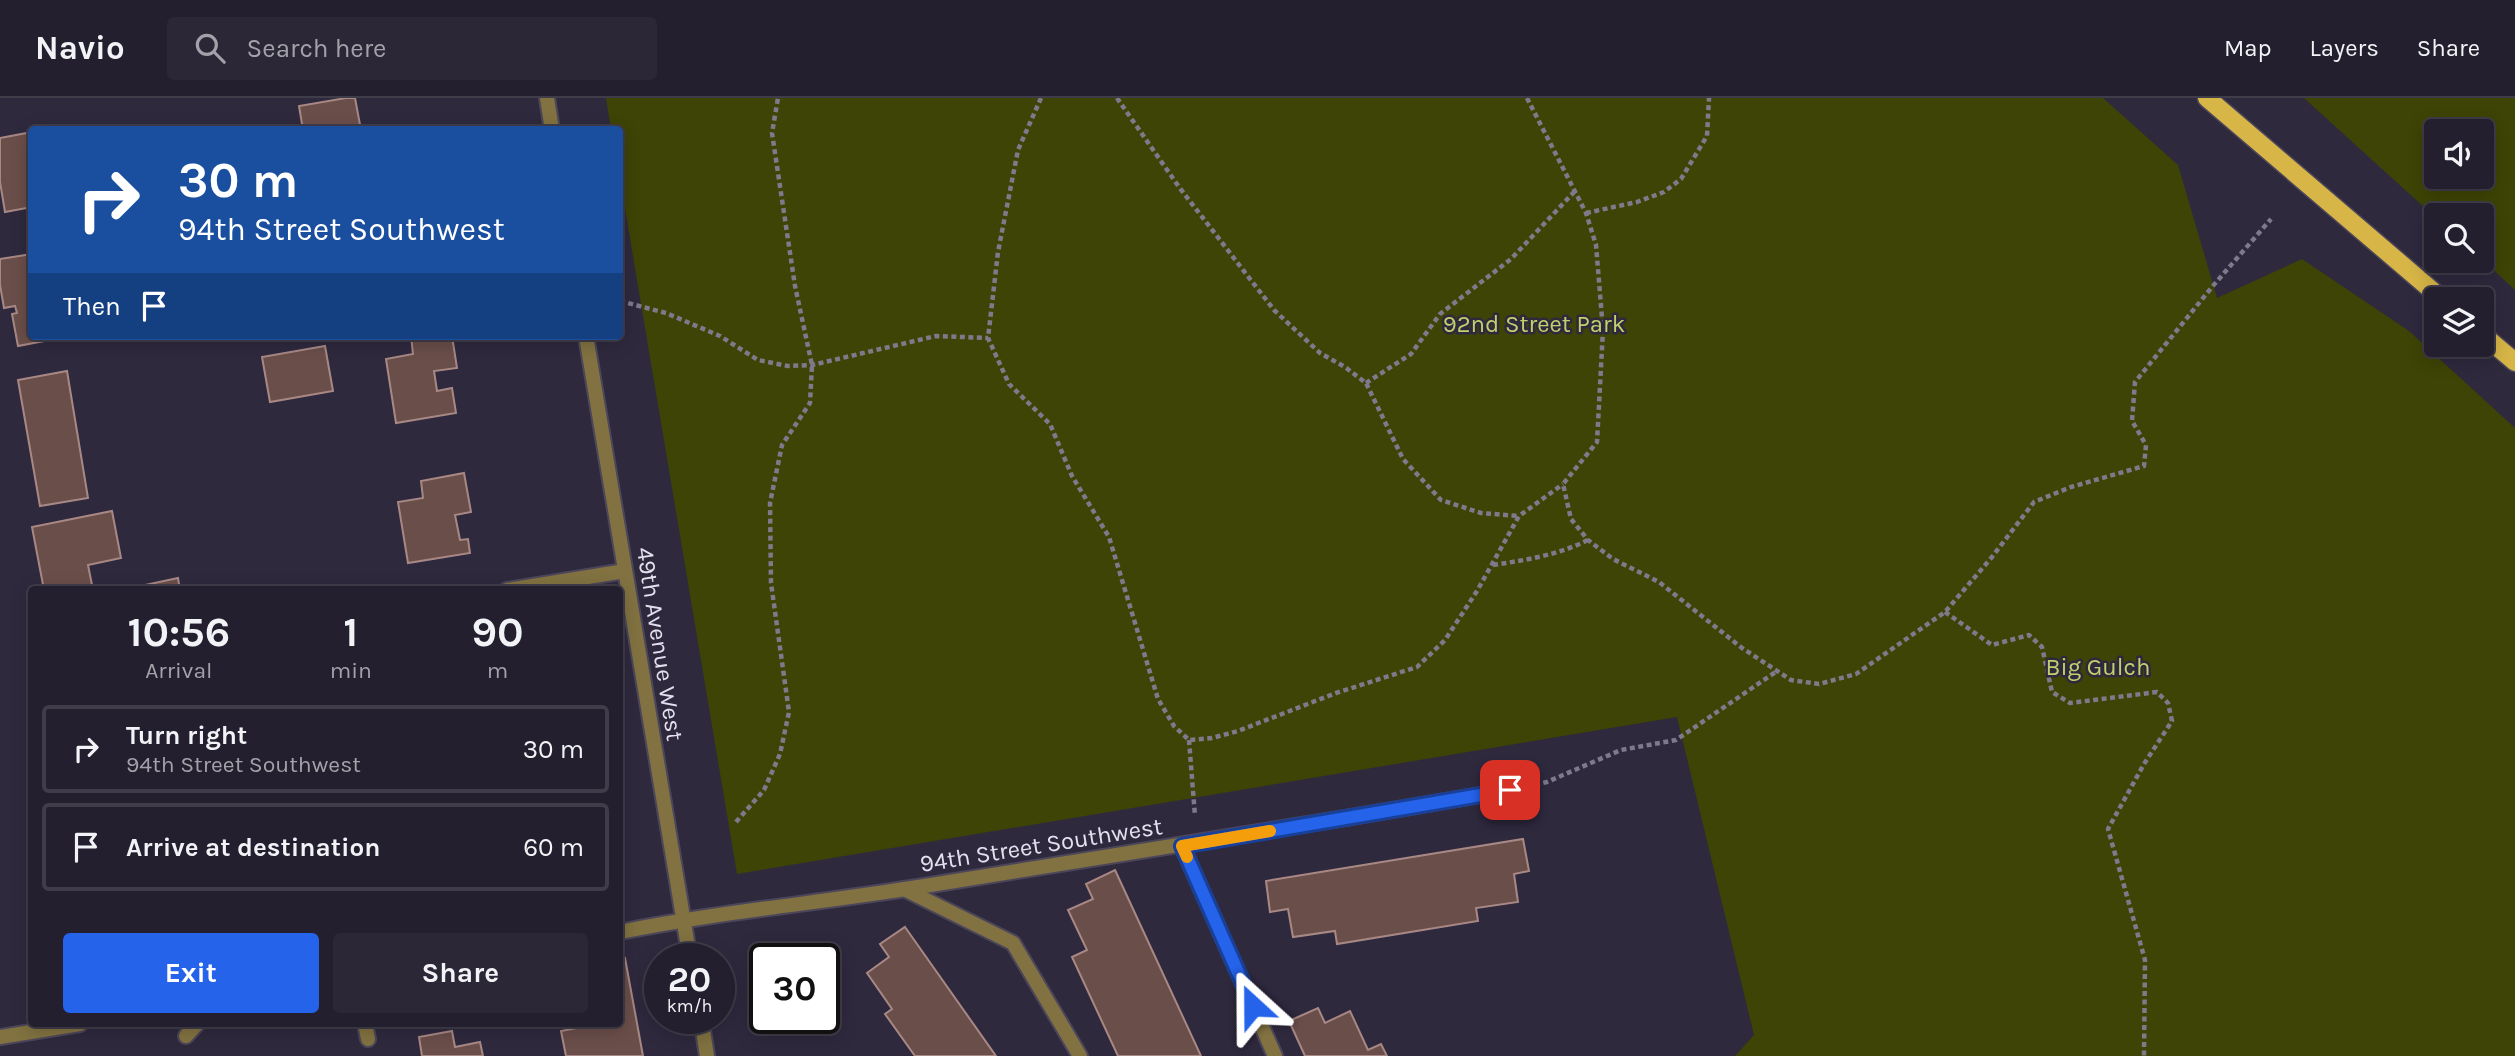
<!DOCTYPE html>
<style>
:root{--surface:#231f2e;--page:#2b2736;--text:#f1f3f6;--muted:#a3a2aa;--line:#403d4a;--accent:#2563eb}
body{margin:0;font-family:Karla,sans-serif;background:var(--page);color:var(--text);height:100vh;display:flex;flex-direction:column;font-size:26px;white-space:nowrap}
*{box-sizing:border-box;margin:0}
p{font-size:23px;color:var(--muted)}
.icon{flex:none;width:38px;height:38px;fill:none;stroke:currentColor;stroke-width:2;stroke-linecap:round;stroke-linejoin:round}
.map{position:relative;flex:1;overflow:hidden}
.drawer{position:absolute;left:28px;top:488px;width:595px;height:441px;display:flex;flex-direction:column;background:var(--surface);border-radius:7px;box-shadow:0 4px 18px #0003,0 0 0 2px var(--line)}
.drawer>*{flex:none}
.top-card{position:absolute;left:28px;top:28px;width:595px;height:214px;border-radius:7px;box-shadow:0 4px 18px #0003,0 0 0 2px var(--line);background:#1a4fa0;color:#fff;overflow:hidden}
.buttons{position:absolute;left:2424px;top:21px;display:grid;gap:14px}
.buttons a{display:grid;place-items:center;width:70px;height:70px;border-radius:7px;background:var(--surface);box-shadow:0 4px 18px #0003,0 0 0 2px var(--line);font-size:35px}
.speed{position:absolute;left:644px;top:845px;display:flex;gap:14px;font-size:35px;font-weight:700;text-align:center}
.speed>*{display:grid;place-content:center;width:91px;height:91px;border-radius:50%;background:var(--surface);box-shadow:0 4px 18px #0003,0 0 0 2px var(--line);line-height:1}
.speed small{font-size:18px;font-weight:400}
.speed .limit{border:4px solid #111;border-radius:10px;background:#fff;color:#111}
.pin{position:absolute;display:grid;place-items:center;width:60px;height:60px;color:#fff;margin:-30px;border-radius:14px;box-shadow:0 4px 10px #0006}
.me{position:absolute;width:77px;margin:-38px;rotate:336deg;stroke-linejoin:round;filter:drop-shadow(0 0 5px #0008)}
.turn{display:flex;align-items:center;gap:24px;height:147px;padding:0 35px;font-size:32px}
.turn .icon{width:91px;height:91px;stroke-width:2.5}
.turn b{display:block;font-size:49px;line-height:60px}
.then{display:flex;align-items:center;height:66px;padding:0 35px;background:#0003;gap:14px;font-size:26px}
.eta{display:flex;justify-content:space-evenly;align-items:center;height:119px;text-align:center}
.eta b{font-size:42px;font-weight:700;line-height:49px}
.cta{display:flex;gap:14px;margin-top:auto;padding:14px 35px}
.cta a{flex:1;height:80px;border-radius:7px;background:var(--accent);color:#fff;font-size:28px;font-weight:700;line-height:80px;text-align:center}
.cta a+a{background:var(--page);color:var(--text)}
ul{padding:0;list-style:none}
li{display:flex;align-items:center;gap:21px;height:88px;margin:0 14px 10px;padding:0 21px;border:4px solid var(--line);border-radius:7px}
li div{flex:1}
li b{display:block;font-size:26px}
li em{font-style:normal}
header{display:flex;align-items:center;gap:42px;box-sizing:border-box;height:98px;padding:0 35px;background:var(--surface);border-bottom:2px solid var(--line)}
header strong{font-size:33px}
nav{display:flex;gap:38px;margin-inline-start:auto;font-size:24px}
.search{width:490px;height:63px;background:var(--page);display:flex;align-items:center;gap:18px;box-sizing:border-box;padding:0 24px;border-radius:7px;color:var(--muted);font-size:26px}
.map>svg:first-child{display:block}
</style>
<header>
<strong>Navio</strong>
<div class="search"><svg class="icon" aria-label="search" viewBox="0 0 24 24"><circle cx="10" cy="10" r="6"/><path d="M15 15l6 6"/></svg>Search here</div>
<nav><a>Map</a><a>Layers</a><a>Share</a></nav>
</header>
<div class="map">
<svg width="2515" height="958" viewBox="0 0 2515 958">
<rect width="100%" height="100%" fill="#2f293e"/>
<g fill="#3e4405" fill-rule="evenodd">
<polygon points="606,0 2103,0 2178,67 2217,200 2302,161 2409,233 2515,330 2515,958 1735,958 1754,937 1677,619 737,776 620,81 620,32 611,31"/>
<path d="M2304 0H2515V192L2482 161V117H2436V120ZM2436 33H2482V79H2436Z"/>
</g>
<g fill="#6a4e4a" stroke="#a88884" stroke-width="2">
<polygon points="346,0 355,0 361,32 303,32 299,8"/>
<polygon points="72,28 73,32 48,32"/>
<polygon points="32,34 32,109 5,114 0,84 0,40"/>
<polygon points="32,156 32,238 60,240 18,248 12,216 17,215 15,208 4,210 0,187 0,161"/>
<polygon points="411,238 452,238 457,270 434,273 437,293 452,290 456,315 396,325 386,261 413,256"/>
<polygon points="325,248 333,293 270,304 262,259"/>
<polygon points="67,273 88,400 40,408 18,282"/>
<polygon points="464,375 471,414 455,417 460,442 468,441 470,455 408,465 398,404 423,400 421,383"/>
<polygon points="112,413 121,460 88,467 93,492 44,492 32,429"/>
<polygon points="178,480 180,492 131,492 131,490"/>
<polygon points="1523,741 1529,773 1514,776 1518,804 1476,810 1478,823 1337,846 1335,833 1293,839 1288,811 1270,814 1266,783"/>
<polygon points="1115,772 1201,958 1118,958 1072,859 1087,852 1068,812 1093,801 1086,786"/>
<polygon points="905,829 996,958 915,958 885,916 892,911 867,875 889,859 880,846"/>
<polygon points="625,860 643,958 566,958 561,933 582,929 582,926 620,926 620,861"/>
<polygon points="1318,910 1325,925 1350,913 1368,952 1381,946 1387,958 1305,958 1289,923"/>
<polygon points="452,933 455,949 480,944 483,958 422,958 419,939"/>
</g>
<g fill="none" stroke-linecap="round" stroke-linejoin="round">
<defs>
<g id="service">
<polyline points="507,492 625,473"/>
<polyline points="365,926 368,941"/>
<polyline points="186,938 197,926"/>
<polyline points="0,939 80,926"/>
</g>
<g id="minor">
<polyline points="547,0 552,32"/>
<polyline points="586,238 690,861"/>
<polyline points="1182,748 1275,958"/>
<polyline points="904,791 1013,845 1080,958"/>
<path d="M620 834C718 814 819 805 918 789 1116 758 1313 726 1510 692"/>
<polyline points="701,920 707,958"/>
</g>
<g id="primary">
<polyline points="2207,0 2442,201"/>
<polyline points="2482,236 2515,264"/>
</g>
</defs>
<use href="#service" stroke="#4c465a" stroke-width="18"/>
<use href="#minor" stroke="#4c465a" stroke-width="18"/>
<use href="#primary" stroke="#4c465a" stroke-width="21"/>
<g stroke="#7e7a8b" stroke-width="4.5" stroke-dasharray="5 3.5" stroke-linecap="butt">
<polyline points="1041,0 1018,52 998,154 988,240 1009,286 1050,326 1072,378 1109,439 1158,601 1174,628 1189,642 1212,640 1238,633 1336,595 1417,569 1445,542 1477,493 1519,418 1563,386"/>
<polyline points="1117,0 1179,89 1274,212 1320,255 1345,269 1366,285 1403,361 1441,402 1481,415 1519,418"/>
<polyline points="1527,0 1586,115 1596,147 1603,232 1597,344 1563,386 1571,421 1588,442 1613,461 1659,484 1742,550 1791,582 1819,586 1856,576 1945,514 1992,459 2034,404 2071,389 2144,368 2146,347 2132,323 2135,284 2212,189 2271,121"/>
<polyline points="1586,115 1637,104 1664,94 1681,81 1707,38 1709,0"/>
<polyline points="620,203 666,215 720,238 758,262 788,268 812,267 936,238 988,240"/>
<polyline points="1366,285 1411,256 1440,216 1511,161 1575,93"/>
<path d="M1493 467C1526 462 1558 457 1588 442"/>
<polyline points="1945,514 1992,547 2029,537 2042,549 2052,594 2070,605 2157,594 2168,605 2172,623 2144,666 2108,731 2145,862 2144,958"/>
<polyline points="1189,642 1195,718"/>
<polyline points="1535,687 1547,684 1621,652 1676,642 1777,573"/>
<polyline points="736,724 764,692 780,656 789,614 771,485 770,405 782,347 810,305 812,267 795,188 772,35 778,0"/>
</g>
<use href="#service" stroke="#827241" stroke-width="14"/>
<use href="#minor" stroke="#827241" stroke-width="14"/>
<use href="#primary" stroke="#d7b647" stroke-width="18"/>
</g>
<g fill="none" stroke-linecap="round" stroke-linejoin="round">
<defs>
<polyline id="route" points="1253,908 1182,748 1510,692"/>
</defs>
<use href="#route" stroke="#184099" stroke-width="18"/>
<use href="#route" stroke="#2563eb" stroke-width="12"/>
<polyline stroke="#f59e0b" stroke-width="12" points="1187,759 1182,748 1270,733"/>
</g>
<g text-anchor="middle" dominant-baseline="central" stroke-width="5" stroke-linejoin="round" paint-order="stroke">
<g font-size="24" fill="#c1d06c" stroke="#2f293e">
<text x="1534" y="226">92nd Street Park</text>
<text x="2098" y="569">Big Gulch</text>
</g>
<g font-size="24" fill="#e4e1ef" stroke="#2f293e">
<text transform="translate(660 546) rotate(81)">49th Avenue West</text>
<text transform="translate(1041 747) rotate(-9)">94th Street Southwest</text>
</g>
</g>
</svg>
<div class="buttons">
<a><svg class="icon" aria-label="sound" viewBox="0 0 24 24"><path d="M4 9h4l5-4v14l-5-4H4zM17 9q2 3 0 6"/></svg></a>
<a><svg class="icon" aria-label="search" viewBox="0 0 24 24"><circle cx="10" cy="10" r="6"/><path d="M15 15l6 6"/></svg></a>
<a><svg class="icon" aria-label="layers" viewBox="0 0 24 24"><path d="M12 4l9 5-9 5-9-5zM3 14l9 5 9-5"/></svg></a>
</div>
<div class="speed"><div>20<small>km/h</small></div><div class="limit">30</div></div>
<div class="pin" style="left:1510px;top:692px;background:#d93025"><svg class="icon" aria-label="arrive" viewBox="0 0 24 24"><path d="M6 21V4h12l-3 4 3 4H6"/></svg></div>
<svg class="me" style="left:1253px;top:908px" viewBox="-20 -20 40 40"><path d="M0-17L14 15 0 8-14 15z" fill="#2563eb" stroke="#fff" stroke-width="4"/></svg>
<div class="top-card">
<div class="turn"><svg class="icon" aria-label="right" viewBox="0 0 24 24"><path d="M7 20v-9h11M14 6l5 5-5 5"/></svg><div><b>30 m</b>94th Street Southwest</div></div>
<div class="then">Then<svg class="icon" aria-label="arrive" viewBox="0 0 24 24"><path d="M6 21V4h12l-3 4 3 4H6"/></svg></div>
</div>
<section class="drawer">
<div class="eta">
<div><b>10:56</b><p>Arrival</p></div>
<div><b>1</b><p>min</p></div>
<div><b>90</b><p>m</p></div>
</div>
<ul>
<li><svg class="icon" aria-label="right" viewBox="0 0 24 24"><path d="M7 20v-9h11M14 6l5 5-5 5"/></svg><div><b>Turn right</b><p>94th Street Southwest</p></div><em>30 m</em></li>
<li><svg class="icon" aria-label="arrive" viewBox="0 0 24 24"><path d="M6 21V4h12l-3 4 3 4H6"/></svg><div><b>Arrive at destination</b></div><em>60 m</em></li>
</ul>
<div class="cta"><a>Exit</a><a>Share</a></div>
</section>
</div>
